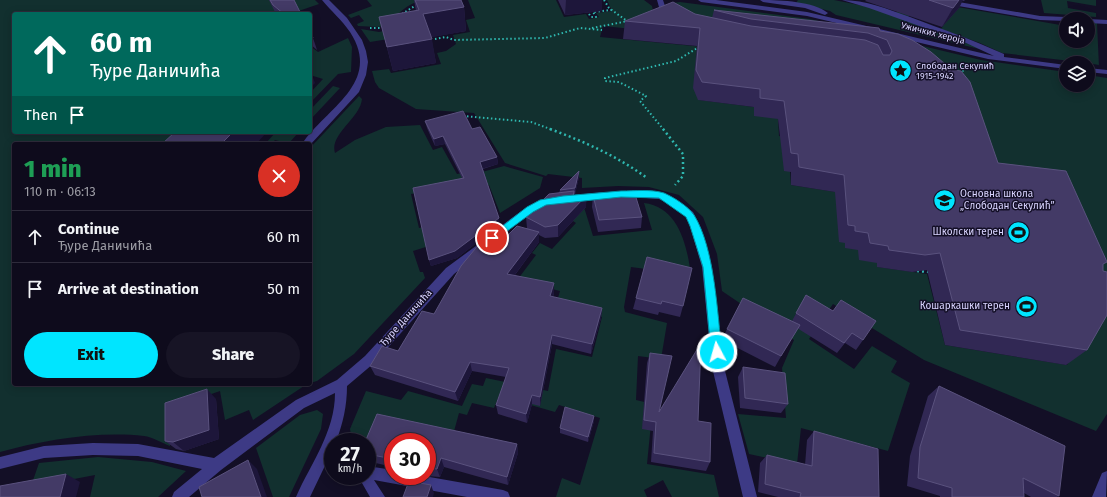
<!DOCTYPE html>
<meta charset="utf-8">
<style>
:root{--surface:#0e0b1c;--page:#171425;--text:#f1f3f6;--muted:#9b9ba3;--line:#2e2b3b;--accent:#00e5ff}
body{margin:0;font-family:"Fira Sans",sans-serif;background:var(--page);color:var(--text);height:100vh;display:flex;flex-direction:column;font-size:15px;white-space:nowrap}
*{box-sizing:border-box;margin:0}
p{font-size:13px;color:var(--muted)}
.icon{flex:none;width:22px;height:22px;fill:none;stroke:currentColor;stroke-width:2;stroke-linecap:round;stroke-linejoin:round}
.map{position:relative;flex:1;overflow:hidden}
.drawer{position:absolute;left:12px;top:142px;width:300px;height:244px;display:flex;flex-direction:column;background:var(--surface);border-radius:4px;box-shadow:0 2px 10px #0003,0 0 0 1px var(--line)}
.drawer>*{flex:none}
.top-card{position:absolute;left:12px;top:12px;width:300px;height:122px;border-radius:4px;box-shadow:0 2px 10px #0003,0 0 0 1px var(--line);background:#00695c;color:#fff;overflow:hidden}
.controls{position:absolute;left:1059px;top:12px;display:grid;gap:8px}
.controls a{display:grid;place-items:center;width:36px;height:36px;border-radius:50%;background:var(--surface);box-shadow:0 2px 10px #0003,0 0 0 1px var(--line);font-size:20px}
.speed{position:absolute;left:324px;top:433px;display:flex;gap:8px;font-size:20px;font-weight:700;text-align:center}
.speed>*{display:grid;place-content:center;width:52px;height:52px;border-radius:50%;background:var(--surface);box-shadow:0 2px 10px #0003,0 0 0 1px var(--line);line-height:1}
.speed small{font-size:10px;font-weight:400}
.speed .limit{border:6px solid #d22;background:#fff;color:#111}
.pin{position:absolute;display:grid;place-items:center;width:34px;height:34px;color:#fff;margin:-17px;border:2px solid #fff;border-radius:50%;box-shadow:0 1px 4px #0007}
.me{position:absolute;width:44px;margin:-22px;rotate:354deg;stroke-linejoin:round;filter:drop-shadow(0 0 3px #0008)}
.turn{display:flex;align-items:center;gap:14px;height:84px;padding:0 12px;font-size:18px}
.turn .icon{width:52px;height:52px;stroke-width:2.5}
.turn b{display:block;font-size:28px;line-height:34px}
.then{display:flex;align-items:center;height:38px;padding:0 12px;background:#0003;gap:8px;font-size:15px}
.round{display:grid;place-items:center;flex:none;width:42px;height:42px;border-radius:21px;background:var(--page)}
.headline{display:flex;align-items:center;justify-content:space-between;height:68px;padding:0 12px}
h1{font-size:24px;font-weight:800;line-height:30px;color:#1e9e55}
.action{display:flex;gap:8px;margin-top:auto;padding:8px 12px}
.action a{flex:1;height:46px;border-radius:24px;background:var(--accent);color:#111;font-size:16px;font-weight:800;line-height:46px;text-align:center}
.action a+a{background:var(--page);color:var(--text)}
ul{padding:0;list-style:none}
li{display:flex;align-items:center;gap:12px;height:52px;padding:0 12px;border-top:1px solid var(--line)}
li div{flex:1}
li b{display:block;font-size:15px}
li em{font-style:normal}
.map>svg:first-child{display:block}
</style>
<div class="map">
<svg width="1107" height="497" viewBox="0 0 1107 497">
<rect width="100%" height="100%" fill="#130f26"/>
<g fill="#12302f">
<path d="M0 0H315L319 4 290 14H14V132H205L193 144H14V384H307L253 420 249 410 225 420 220 391 171 408 170 446C162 443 152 437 144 436 98 431 44 440 0 452Z"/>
<path d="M367 0H422C409 3 396 14 389 25L378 27 358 26 357 24 364 21 359 15 351 18 348 15 372 6Z"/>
<polygon points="468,0 556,0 564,17 586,14 589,19 599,17 596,13 612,11 607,0 644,0 652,6 654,16 652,31 603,26 600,37 704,47 699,100 754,107 778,119 779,136 793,137 788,143 791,185 842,193 858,250 877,263 878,267 927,274 945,345 1067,365 1107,293 1107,414 1096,431 924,360 833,304 809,339 854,369 872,346 897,361 891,372 910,383 888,451 801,428 797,464 749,454 738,414 786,418 782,368 794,340 722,291 717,254 703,217 679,195 649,187 618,186 582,188 582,178 548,174 546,176 505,163 474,113 416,109 379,88 375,82 372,71 389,69 391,73 441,64 437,53 446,51 456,44 453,35 470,32 466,20 475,18"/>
<polygon points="798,0 834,0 874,8 988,51 836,15 830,11 796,3"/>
<polygon points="917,0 1066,26 1066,41 1088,41 1088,23 1097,23 1099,67 1099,65 1088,63 1002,53 980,43 941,29 943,26 911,14 907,18 896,13 905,5"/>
<polygon points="1041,0 1096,0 1096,6 1067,1 1068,8 1096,13 1096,17 1044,13"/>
<polygon points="680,2 810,19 981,60 1066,72 1066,85 1088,85 1088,75 1107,78 1107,279 707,28 673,3"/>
<polygon points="361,29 379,32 392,29 395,38 370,42"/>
<polygon points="348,38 352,47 351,72 338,74 310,103 310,93 323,79 310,75 310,65 312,63 310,63 310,46 318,52"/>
<polygon points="333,86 340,88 310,120 310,110"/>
<path d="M359 96 362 99C360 119 329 134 335 153L355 140 386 127 420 125 433 150 442 147 457 174 469 172 471 175 504 166 543 177 540 188 500 213 489 185 446 195 444 188 411 194 419 228 433 225 445 241 413 251 420 272H423L425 278 354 354 317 381 310 383V148Z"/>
<polygon points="276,132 299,132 288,144 282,144 283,142 275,140 271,144 265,144"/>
<path d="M644 203C679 207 687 246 691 275L631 267 624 307 625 312 667 323 661 359 638 356 636 400 653 404 647 464 714 475 719 497H672L663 480 644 490 647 497H556L562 478 580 485 600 418 559 405 555 412 499 396 494 408 472 403 467 415 459 413 453 435 367 442 351 435 350 429 366 391 401 400 408 391 462 406 472 384 483 386 486 378 548 391 556 349 592 357 602 317 565 308 553 315 560 291 528 283 512 287 536 255 532 253 540 243 552 249 576 223 552 207 583 204 593 236 652 230Z"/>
<polygon points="317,410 323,414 321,429 289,497 273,497 256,448 300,415"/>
<polygon points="98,457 152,462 186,471 158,497 90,497 95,475 48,484 15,497 30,489 39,463"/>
</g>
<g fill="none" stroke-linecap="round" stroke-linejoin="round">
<g stroke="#2fb8b0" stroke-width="2" stroke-dasharray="1.5 2.5" stroke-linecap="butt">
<polyline points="604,0 609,8 627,21"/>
<polyline points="402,14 418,4"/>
<polyline points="589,14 591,17 596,17 593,12 611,10"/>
<polyline points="370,28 385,28"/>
<polyline points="592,28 628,21"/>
<polyline points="435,39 446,37 454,40 545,38 580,28 602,30"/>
<polyline points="963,66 963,77"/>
<polyline points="463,116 531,122 553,130"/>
<polyline points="664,130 640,101 646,96 619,82 605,81 605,78 676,61 699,47"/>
</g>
<g stroke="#2fb8b0" stroke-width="2.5" stroke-dasharray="2 3" stroke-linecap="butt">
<path d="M550 129C585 142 617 156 647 178"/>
<polyline points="663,129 683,154 683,176 675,185"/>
<polyline points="917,271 930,272"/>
</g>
<g fill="#3d3a85" fill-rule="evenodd">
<path d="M322 0H329L347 18 362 40 366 51 368 62 366 75 359 92 310 145 302 144C326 108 383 83 350 32 342 20 331 11 322 0Z"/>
<polygon points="657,0 663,0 665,6 674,16 673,17 669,17 659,7"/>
<path d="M698 0H716L807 12 994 56 964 42 869 8 842 0C866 0 887 9 910 17 942 29 973 40 1004 54V57L1066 65V69L988 59 807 16 701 2Z"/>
<path d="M760 0C779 0 813 1 828 13L825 15 805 8 763 2Z"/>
<polygon points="932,0 947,0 1040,16 1066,17 1069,19 1066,19 1066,21 1040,20 935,2"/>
<polygon points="1088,19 1107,20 1107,24 1088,23"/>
<polygon points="1088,68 1107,70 1107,74 1088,72"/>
<polygon points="623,191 653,191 665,194 681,203 693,212 700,226 712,267 724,367 757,497 743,497 712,367 702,267 690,226 686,217 675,207 659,199 620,196 618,194 620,192"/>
<polygon points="605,192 610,195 605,198 573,201 568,198 573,195"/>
<polygon points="549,198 554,201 552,203 533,211 496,240 490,240 488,237 490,234 527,207"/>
<path d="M480 243 484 244 485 247 484 250 454 274 373 364 347 386C347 406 343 423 336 442H333V449L310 497H296C311 463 335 432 335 393L304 408 221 470 189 497H172L174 492 202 469 138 456 93 455 44 458 0 469V457L44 446 93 443 138 444 214 458 296 400 337 380 365 356 446 268Z"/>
<polygon points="367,466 393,470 393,476 424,476 503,490 508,492 510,497 467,497 374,480 385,497 370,497 358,476 367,476"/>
<polygon points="1107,471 1106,497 1092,497 1102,473"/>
</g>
</g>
<g fill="#312854">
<polygon points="269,0 294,0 301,14 276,14"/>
<polygon points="414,0 461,0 464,7 466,31 431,37 436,63 393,71 379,17 416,11"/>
<polygon points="558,0 602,0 602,11 565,15"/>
<polygon points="866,0 965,0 964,1 962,1 959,8 942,27 865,1"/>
<polygon points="714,10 880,31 998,163 1103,266 1087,350 1066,365 945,345 927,270 912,272 877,267 877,263 859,260 858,250 845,248 845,243 839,242 835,192 791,185 791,172 784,171 778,119 754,116 754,107 698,100 693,88 697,46 623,39 625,21 712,18"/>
<polygon points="310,31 313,38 317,50 310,44"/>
<polygon points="425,121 472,129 497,157 498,164 483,169 500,225 457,258 431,266 429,260 462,178 445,144 435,146 427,128"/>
<polygon points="579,177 575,194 574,194 574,197 586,207 558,237 545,238 539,235 539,242 515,275 554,293 553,297 602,308 601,318 591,354 552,344 540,406 532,404 527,423 498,414 496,405 506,377 472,371 458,401 375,375 370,366 398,351 434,314 506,237 527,228 526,217 559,193 560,190"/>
<polygon points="593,195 642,217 641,228 598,232 592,207"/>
<polygon points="647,257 683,306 680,317 659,312 658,315 633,309 636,298"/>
<polygon points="806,295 863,340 856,350 845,343 837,353 797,328 775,367 722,340 727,329 792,321"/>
<polygon points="650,353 659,412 710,462 706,471 651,462 653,431 642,429 647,363"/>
<polygon points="743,367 788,404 781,413 740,408 738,377"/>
<polygon points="939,386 1059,496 1057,497 1031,497 1024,493 1024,497 940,497 940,496 907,486 910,456 928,396"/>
<polygon points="216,399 219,439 184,451 176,449 165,441"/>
<polygon points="377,414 517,444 518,453 508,485 444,467 440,477 427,476 427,442 393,442 393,467 367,461 367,442 365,442"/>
<polygon points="594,416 594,421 588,442 560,433 560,428"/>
<polygon points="814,431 879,497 778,497 758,492 760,463 767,455 805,465 807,440"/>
</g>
<g fill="#1d163a">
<polygon points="566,0 602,0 602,11 565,15"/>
<polygon points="959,0 963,0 959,8 942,27 953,8"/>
<polygon points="464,7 466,31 428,38 423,14"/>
<polygon points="432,39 436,63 393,71 387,47"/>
<polygon points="310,70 315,83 310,88"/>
<polygon points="233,132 267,132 256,144 221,144"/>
<polygon points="443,136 445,144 435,146 434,139"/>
<polygon points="497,157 498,164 481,169 480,162"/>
<polygon points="579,171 579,177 575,194 575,188"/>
<polygon points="587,195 586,207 558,237 558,225"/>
<polygon points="499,218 500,225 457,258 431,266 429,260"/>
<polygon points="539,232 539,242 508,284 507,274"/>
<polygon points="554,283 554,293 550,306 550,296"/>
<polygon points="602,308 601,318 591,354 592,344"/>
<polygon points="552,335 552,344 540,406 540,397"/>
<polygon points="470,362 472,371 458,401 455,392"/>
<polygon points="207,389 216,399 219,439 184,451 173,442"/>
<polygon points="532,395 532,404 527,423 526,414"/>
<polygon points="594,416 594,421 588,442 588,437"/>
<polygon points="517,444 518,453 508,485 507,477"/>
<polygon points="441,458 444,467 440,477 437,469"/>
<polygon points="248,460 257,469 267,497 261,497"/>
<polygon points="66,474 80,482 76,497 60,497"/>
<polygon points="431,485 434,493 433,497 427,497"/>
</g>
<g fill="#433a66" stroke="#5a527e">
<polygon points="270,0 294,0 301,14 284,14 273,5"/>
<polygon points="415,0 461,0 464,7 423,14 432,39 387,47 379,17 419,10"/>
<polygon points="929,0 959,0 953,8"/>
<polygon points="673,2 695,14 751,26 865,40 878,45 883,55 890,55 892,51 887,40 868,33 751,19 714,10 879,28 880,31 898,34 912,40 931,52 952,70 961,71 970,82 998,163 1066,171 1107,262 1103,264 1103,271 1107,272 1107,315 1087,350 960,330 940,253 925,255 889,250 888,246 870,243 868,233 855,231 855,226 848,225 844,175 799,167 798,154 791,153 784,101 760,98 760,89 702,82 696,70 700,28 625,21"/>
<polygon points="310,31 313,38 310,35"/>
<polygon points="463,111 472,129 480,127 497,157 480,162 499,218 455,251 429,260 413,188 464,178 443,136 434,139 425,121"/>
<polygon points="175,132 233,132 221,144 162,144"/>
<polygon points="579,171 575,188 560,190"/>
<polygon points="574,191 573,197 587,195 558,225 545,227 526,217 549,194"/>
<polygon points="634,191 642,217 599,220 593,195"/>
<polygon points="503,225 506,237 517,226 539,232 507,274 554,283 550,296 602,308 592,344 552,335 540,397 532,395 526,414 496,405 509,368 470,362 455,392 370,366 382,346 398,351 422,311 434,314 461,266 480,243"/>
<polygon points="647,257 692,268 683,306 662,301 661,304 636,298"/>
<polygon points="806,295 833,311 841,300 876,321 863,340 852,333 844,343 796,313"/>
<polygon points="743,298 800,325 781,356 727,329"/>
<polygon points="701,343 698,421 711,423 710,462 654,453 656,422 644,420 650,353 672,356 659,412"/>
<polygon points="743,367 785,373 788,404 745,398"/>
<polygon points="939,386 1065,446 1059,496 1023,478 1024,497 952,497 952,488 918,478 920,447"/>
<polygon points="207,389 209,430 173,442 165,441 165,403"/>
<polygon points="565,407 594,416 588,437 560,428"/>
<polygon points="377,414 517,444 507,477 441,458 437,469 427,468 427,442 393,442 393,459 367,454 367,442 365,442"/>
<polygon points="814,431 878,449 879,497 800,497 801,493 765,484 767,455 812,466"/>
<polygon points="248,460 261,497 202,497 199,487"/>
<polygon points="66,474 60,497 0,497 0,486"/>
<polygon points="409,481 431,485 427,497 403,497"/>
</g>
<path fill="#00e5ff" stroke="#0095a6" d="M621 191C635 191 651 189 664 193 673 197 688 206 694 215 715 249 717 312 722 352L720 356 717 357 713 356 711 352 703 267 690 226 686 217 659 198 621 197 546 205 533 212 495 240 492 241 487 238 527 207 540 200 563 196Z"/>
<defs>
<symbol id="sight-disc" viewBox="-11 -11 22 22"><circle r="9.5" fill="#00e5ff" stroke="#130f26"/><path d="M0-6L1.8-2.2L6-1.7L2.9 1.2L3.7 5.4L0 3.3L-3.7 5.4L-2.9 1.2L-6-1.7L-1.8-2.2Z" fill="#111"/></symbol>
<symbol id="school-disc" viewBox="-11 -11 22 22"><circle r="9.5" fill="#00e5ff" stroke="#130f26"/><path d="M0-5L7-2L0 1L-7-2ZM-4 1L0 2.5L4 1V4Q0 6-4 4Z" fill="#111"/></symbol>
<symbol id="stadium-disc" viewBox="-11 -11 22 22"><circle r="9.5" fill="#00e5ff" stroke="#130f26"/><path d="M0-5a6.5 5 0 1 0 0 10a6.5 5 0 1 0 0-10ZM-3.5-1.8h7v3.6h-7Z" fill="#111"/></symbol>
</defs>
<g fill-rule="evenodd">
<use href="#sight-disc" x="888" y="58" width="25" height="25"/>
<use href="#school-disc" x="932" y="188" width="25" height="25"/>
<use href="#stadium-disc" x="1006" y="220" width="25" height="25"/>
<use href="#stadium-disc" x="1014" y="294" width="25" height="25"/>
</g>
<g text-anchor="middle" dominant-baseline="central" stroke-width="3" stroke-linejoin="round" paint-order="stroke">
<g font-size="9" fill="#d9d4ff" stroke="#130f26">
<text transform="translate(933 33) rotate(14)">Ужичких хероја</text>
</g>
<g font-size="9" fill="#d9d4ff" stroke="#130f26" text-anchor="start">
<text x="916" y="66">Слободан Секулић<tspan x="916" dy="10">1915-1942</tspan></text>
</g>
<g font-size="10" fill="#d9d4ff" stroke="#130f26" text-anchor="end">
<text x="960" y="194" text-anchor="start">Основна школа<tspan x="960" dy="12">„Слободан Секулић”</tspan></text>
<text x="1004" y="232">Школски терен</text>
<text x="1010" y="306">Кошаркашки терен</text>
</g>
<g font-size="10" fill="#d9d4ff" stroke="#130f26">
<text transform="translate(406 318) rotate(-48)">Ђуре Даничића</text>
</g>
</g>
</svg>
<div class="controls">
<a><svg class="icon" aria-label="sound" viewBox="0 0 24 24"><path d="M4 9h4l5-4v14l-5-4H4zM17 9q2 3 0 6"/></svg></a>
<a><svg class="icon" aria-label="layers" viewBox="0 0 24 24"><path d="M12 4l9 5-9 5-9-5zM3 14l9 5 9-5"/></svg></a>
</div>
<div class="speed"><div>27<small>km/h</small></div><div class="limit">30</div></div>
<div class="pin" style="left:492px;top:238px;background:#d93025"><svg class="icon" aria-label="arrive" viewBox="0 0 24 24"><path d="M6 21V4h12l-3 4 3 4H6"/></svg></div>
<svg class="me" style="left:717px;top:352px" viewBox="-20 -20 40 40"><circle r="17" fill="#00e5ff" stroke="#fff" stroke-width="3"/><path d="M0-11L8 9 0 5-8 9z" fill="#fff"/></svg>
<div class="top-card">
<div class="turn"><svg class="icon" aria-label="ahead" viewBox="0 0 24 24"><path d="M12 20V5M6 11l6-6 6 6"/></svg><div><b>60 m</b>Ђуре Даничића</div></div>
<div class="then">Then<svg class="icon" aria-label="arrive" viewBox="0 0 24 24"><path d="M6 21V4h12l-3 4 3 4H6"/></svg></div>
</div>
<section class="drawer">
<div class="headline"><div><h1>1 min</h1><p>110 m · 06:13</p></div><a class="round" style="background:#d93025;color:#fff"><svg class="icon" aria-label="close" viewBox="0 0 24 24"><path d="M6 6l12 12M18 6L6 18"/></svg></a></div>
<ul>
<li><svg class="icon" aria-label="ahead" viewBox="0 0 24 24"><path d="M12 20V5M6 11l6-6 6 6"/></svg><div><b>Continue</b><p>Ђуре Даничића</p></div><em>60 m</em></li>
<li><svg class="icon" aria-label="arrive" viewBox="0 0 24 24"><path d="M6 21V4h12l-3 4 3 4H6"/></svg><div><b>Arrive at destination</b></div><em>50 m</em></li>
</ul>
<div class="action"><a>Exit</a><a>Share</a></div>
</section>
</div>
